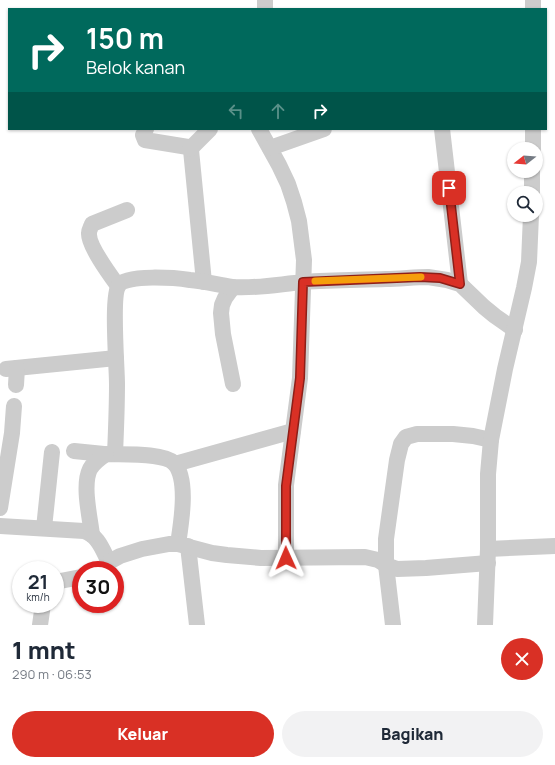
<!DOCTYPE html>
<html lang="id">
<meta charset="utf-8">
<style>
:root{--surface:#fff;--page:#f2f2f3;--text:#1f2937;--muted:#747a83;--accent:#d93025}
body{margin:0;font-family:Manrope,sans-serif;background:var(--page);color:var(--text);height:100vh;display:flex;flex-direction:column;font-size:15px;white-space:nowrap}
*{box-sizing:border-box;margin:0}
p{font-size:13px;color:var(--muted)}
.icon{flex:none;width:22px;height:22px;fill:none;stroke:currentColor;stroke-width:2;stroke-linecap:round;stroke-linejoin:round}
.map{position:relative;height:625px;overflow:hidden}
.sheet{display:flex;flex-direction:column;background:var(--surface);flex:1}
.sheet>*{flex:none}
.top-card{position:absolute;left:8px;top:8px;width:539px;height:122px;border-radius:0px;box-shadow:0 1px 3px #0004;background:#00695c;color:#fff;overflow:hidden}
.needle{width:26px;rotate:253deg}
.buttons{position:absolute;left:507px;top:142px;display:grid;gap:8px}
.buttons a{display:grid;place-items:center;width:36px;height:36px;border-radius:50%;background:var(--surface);box-shadow:0 1px 3px #0004;font-size:20px}
.speed{position:absolute;left:12px;top:561px;display:flex;gap:8px;font-size:20px;font-weight:700;text-align:center}
.speed>*{display:grid;place-content:center;width:52px;height:52px;border-radius:50%;background:var(--surface);box-shadow:0 1px 3px #0004;line-height:1}
.speed small{font-size:10px;font-weight:400}
.speed .limit{border:6px solid #d22;background:#fff;color:#111}
.pin{position:absolute;display:grid;place-items:center;width:34px;height:34px;color:#fff;margin:-17px;border-radius:8px;box-shadow:0 2px 6px #0006}
.me{position:absolute;width:44px;margin:-22px;rotate:359deg;stroke-linejoin:round;filter:drop-shadow(0 0 3px #0008)}
.turn{display:flex;align-items:center;gap:14px;height:84px;padding:0 12px;font-size:18px}
.turn .icon{width:52px;height:52px;stroke-width:2.5}
.turn b{display:block;font-size:28px;line-height:34px}
.lanes{display:flex;align-items:center;height:38px;padding:0 12px;background:#0003;justify-content:center;gap:20px;direction:ltr}
.lanes .off{opacity:.35}
.round{display:grid;place-items:center;flex:none;width:42px;height:42px;border-radius:21px;background:var(--page)}
.summary{display:flex;align-items:center;justify-content:space-between;height:68px;padding:0 12px}
h1{font-size:24px;font-weight:800;line-height:30px}
.action{display:flex;gap:8px;margin-top:auto;padding:8px 12px}
.action a{flex:1;height:46px;border-radius:24px;background:var(--accent);color:#fff;font-size:16px;font-weight:800;line-height:46px;text-align:center}
.action a+a{background:var(--page);color:var(--text)}
.map>svg:first-child{display:block}
</style>
<div class="map">
<svg width="555" height="625" viewBox="0 0 555 625">
<rect width="100%" height="100%" fill="#fff"/>
<g fill="none" stroke-linecap="round" stroke-linejoin="round">
<g stroke="#ccc" stroke-width="16">
<polyline points="265,0 265,9"/>
<polyline points="533,0 533,9"/>
<polyline points="146,129 143,135 145,140 188,147 191,150 204,282"/>
<polyline points="259,129 279,165 288,184 294,202 299,221 304,260 300,378 286,485 286,558"/>
<polyline points="442,129 460,284"/>
<polyline points="270,148 324,129"/>
<polyline points="190,149 210,129"/>
<polyline points="533,149 533,129"/>
<polyline points="532,193 532,171"/>
<path d="M118 286C110 275 88 245 89 233 89 230 91 227 92 224L127 210"/>
<polyline points="233,287 225,298 222,305 221,313 223,334 233,384"/>
<polyline points="6,369 116,358"/>
<polyline points="16,385 17,368"/>
<path d="M74 451C84 452 94 453 104 454 121 455 162 452 174 463 189 479 181 524 178 544"/>
<path d="M115 454C116 431 117 407 117 384 117 367 111 295 119 285 126 274 177 278 190 280 204 281 218 285 232 287 256 289 280 284 304 282 331 280 359 280 386 279 400 279 414 277 428 277L447 280 460 284 484 307 495 316 515 330"/>
<polyline points="175,464 293,431"/>
<polyline points="0,508 12,433 14,406"/>
<path d="M0 526 84 531C98 535 103 551 109 562"/>
<polyline points="44,528 52,452"/>
<path d="M92 535C90 517 82 485 90 469 94 462 100 458 106 454"/>
<polyline points="188,546 197,625"/>
<polyline points="488,549 555,546"/>
<polyline points="101,570 109,562 120,556 142,549 169,544 178,544 212,553 227,555 261,558 365,557 378,560 386,565 397,569 426,568 488,563"/>
<polyline points="55,582 81,577"/>
<polyline points="40,625 43,604"/>
<polyline points="393,625 386,565 386,539 397,460 401,444 406,437 417,434 453,434 473,436 491,440"/>
<polyline points="485,625 488,549 488,474 491,440 505,369 524,288 529,262 531,215"/>
</g>
</g>
<g fill="none" stroke-linecap="round" stroke-linejoin="round">
<defs>
<polyline id="route" points="286,558 286,486 300,378 303,282 420,277 440,278 460,284 449,188"/>
</defs>
<use href="#route" stroke="#8d1f18" stroke-width="10"/>
<use href="#route" stroke="#d93025" stroke-width="7"/>
<polyline stroke="#f59e0b" stroke-width="7" points="315,281 421,277"/>
</g>
</svg>
<div class="buttons">
<a><svg class="needle" viewBox="-14 -14 28 28"><path d="M0-13l5 13h-10z" fill="#e53935"/><path d="M0 13l5-13h-10z" fill="#747a83"/></svg></a>
<a><svg class="icon" aria-label="search" viewBox="0 0 24 24"><circle cx="10" cy="10" r="6"/><path d="M15 15l6 6"/></svg></a>
</div>
<div class="speed"><div>21<small>km/h</small></div><div class="limit">30</div></div>
<div class="pin" style="left:449px;top:188px;background:#d93025"><svg class="icon" aria-label="arrive" viewBox="0 0 24 24"><path d="M6 21V4h12l-3 4 3 4H6"/></svg></div>
<svg class="me" style="left:286px;top:558px" viewBox="-20 -20 40 40"><path d="M0-17L14 15 0 8-14 15z" fill="#d93025" stroke="#fff" stroke-width="4"/></svg>
<div class="top-card">
<div class="turn"><svg class="icon" aria-label="right" viewBox="0 0 24 24"><path d="M7 20v-9h11M14 6l5 5-5 5"/></svg><div><b>150 m</b>Belok kanan</div></div>
<div class="lanes"><svg class="icon off" aria-label="left" viewBox="0 0 24 24"><path d="M17 20v-9H6M10 6l-5 5 5 5"/></svg><svg class="icon off" aria-label="ahead" viewBox="0 0 24 24"><path d="M12 20V5M6 11l6-6 6 6"/></svg><svg class="icon" aria-label="right" viewBox="0 0 24 24"><path d="M7 20v-9h11M14 6l5 5-5 5"/></svg></div>
</div>
</div>
<section class="sheet">
<div class="summary"><div><h1>1 mnt</h1><p>290 m · 06:53</p></div><a class="round" style="background:#d93025;color:#fff"><svg class="icon" aria-label="close" viewBox="0 0 24 24"><path d="M6 6l12 12M18 6L6 18"/></svg></a></div>
<div class="action"><a>Keluar</a><a>Bagikan</a></div>
</section>
